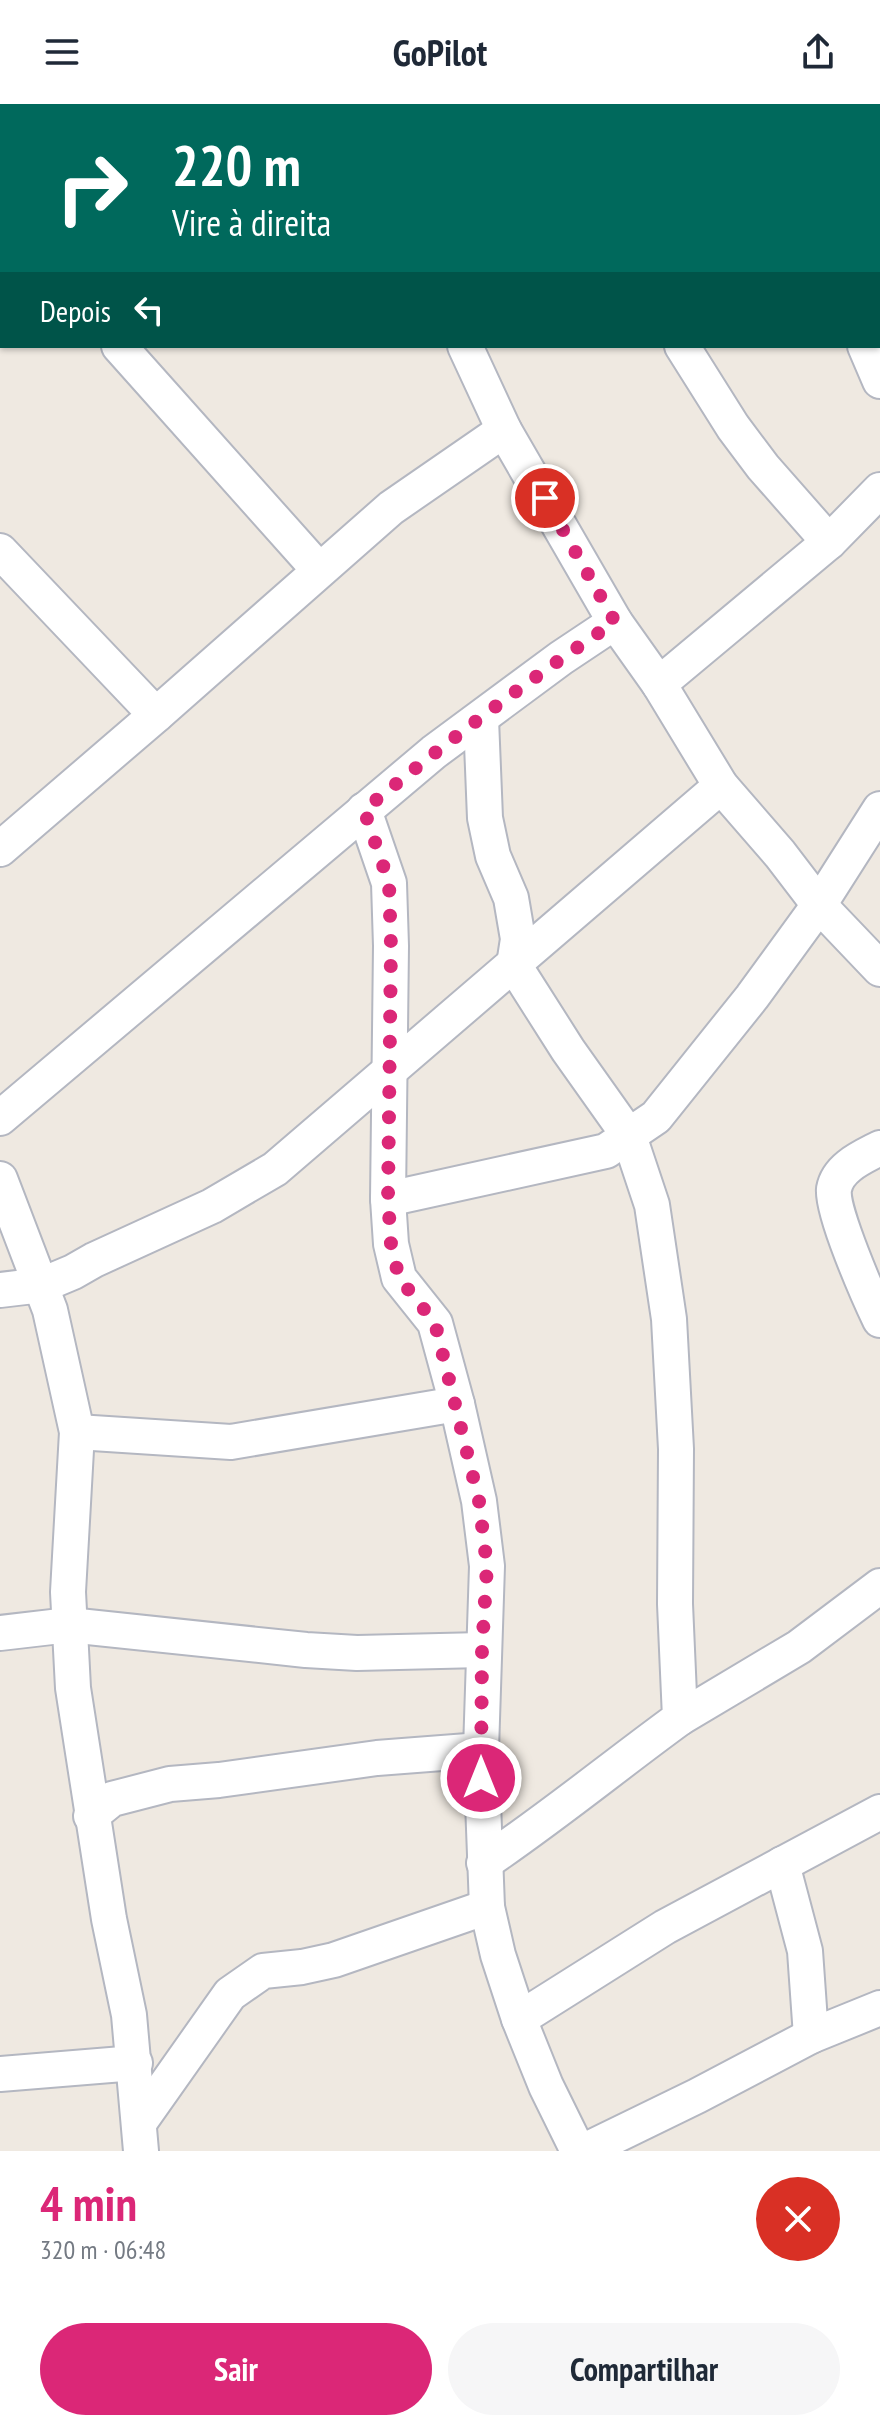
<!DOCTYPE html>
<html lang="pt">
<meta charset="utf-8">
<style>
:root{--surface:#fff;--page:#f6f6f7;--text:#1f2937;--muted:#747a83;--accent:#db2777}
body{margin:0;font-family:"PT Sans Narrow",sans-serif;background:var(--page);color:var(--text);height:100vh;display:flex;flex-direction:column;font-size:30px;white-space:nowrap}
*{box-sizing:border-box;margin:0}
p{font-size:26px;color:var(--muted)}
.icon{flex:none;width:44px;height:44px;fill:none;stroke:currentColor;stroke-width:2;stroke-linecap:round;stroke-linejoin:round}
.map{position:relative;height:2047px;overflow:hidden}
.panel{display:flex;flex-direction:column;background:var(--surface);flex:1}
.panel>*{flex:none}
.guide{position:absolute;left:0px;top:0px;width:880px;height:244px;box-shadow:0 2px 6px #0004;background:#00695c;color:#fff;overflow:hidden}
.pin{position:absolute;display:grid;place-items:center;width:68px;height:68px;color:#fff;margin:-34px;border:4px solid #fff;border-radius:50%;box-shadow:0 2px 8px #0007}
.me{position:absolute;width:88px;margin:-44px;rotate:0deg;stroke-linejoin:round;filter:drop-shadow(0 0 6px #0008)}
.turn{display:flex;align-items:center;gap:28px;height:168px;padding:0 40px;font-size:36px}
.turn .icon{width:104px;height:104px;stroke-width:2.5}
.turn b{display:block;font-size:56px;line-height:68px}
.then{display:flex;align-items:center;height:76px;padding:0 40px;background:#0003;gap:16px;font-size:30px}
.round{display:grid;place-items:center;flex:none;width:84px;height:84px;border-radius:42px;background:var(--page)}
.overview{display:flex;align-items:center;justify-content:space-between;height:136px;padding:0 40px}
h1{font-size:48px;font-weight:700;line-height:60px;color:var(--accent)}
.cta{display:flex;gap:16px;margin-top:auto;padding:16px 40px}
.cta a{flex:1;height:92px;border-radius:48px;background:var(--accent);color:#fff;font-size:32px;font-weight:700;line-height:92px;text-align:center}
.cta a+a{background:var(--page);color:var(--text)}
header{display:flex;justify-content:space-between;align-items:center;height:104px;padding:0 40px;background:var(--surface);font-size:36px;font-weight:700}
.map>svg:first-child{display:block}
</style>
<header><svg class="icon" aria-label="menu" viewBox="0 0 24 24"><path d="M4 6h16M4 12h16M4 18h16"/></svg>GoPilot<svg class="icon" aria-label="share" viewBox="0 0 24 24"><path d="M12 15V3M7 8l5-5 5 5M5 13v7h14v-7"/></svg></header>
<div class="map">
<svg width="880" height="2047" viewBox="0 0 880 2047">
<rect width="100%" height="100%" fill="#efe9e1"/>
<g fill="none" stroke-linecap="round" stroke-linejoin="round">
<defs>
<g id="minor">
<polyline points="171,0 173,2"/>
<polyline points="357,0 358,2"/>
<polyline points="598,0 602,2"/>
<polyline points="819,2 819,0"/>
<polyline points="878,48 880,48"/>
<polyline points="119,242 319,466"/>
<polyline points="465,242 504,326 615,518 659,580 721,682 780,750 819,801 880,865"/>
<polyline points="682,242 733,323 763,363 829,438"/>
<polyline points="865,242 880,277"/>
<polyline points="0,447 156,611"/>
<polyline points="659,580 829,438 880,386"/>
<path d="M481 615 485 714 493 752 511 794 518 835 514 861 568 946 629 1032 652 1101 669 1215 676 1345 675 1500 680 1614C614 1662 551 1714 484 1759"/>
<polyline points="364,706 389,779 391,842 388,1095 391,1140 399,1174 435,1219 457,1300 479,1397 487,1462 481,1646 487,1803 498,1851 519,1915 546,1982 578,2047"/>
<polyline points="0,745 156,611 391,404 504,326"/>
<polyline points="0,1014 434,648 561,554 615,518"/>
<path d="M880 1044C863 1053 838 1063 834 1085 831 1107 869 1193 880 1216"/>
<polyline points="0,1075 50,1206 77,1328 68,1488 73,1584 109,1815 129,1911 141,2047"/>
<polyline points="388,1095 606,1047 656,1013 752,893 819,801 880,705"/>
<polyline points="0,1186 42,1181 73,1168 94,1156 212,1102 275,1065 721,682"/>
<polyline points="77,1328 231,1338 457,1300"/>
<polyline points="0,1529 69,1521 306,1546 357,1549 482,1546"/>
<polyline points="680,1614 799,1543 880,1482"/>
<polyline points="91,1712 112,1695 170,1680 219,1676 377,1654 481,1646"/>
<polyline points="782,1760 805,1847 811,1932"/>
<polyline points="519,1915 665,1823 880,1708"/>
<polyline points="0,1970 135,1959"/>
<polyline points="139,2019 230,1890 263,1867 302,1863 334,1856 487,1803"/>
<polyline points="584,2047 697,1992 811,1932 880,1904"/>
</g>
</defs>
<use href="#minor" stroke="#b4b7c1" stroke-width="38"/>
<use href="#minor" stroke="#fff" stroke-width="34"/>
</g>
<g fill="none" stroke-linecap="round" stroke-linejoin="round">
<path stroke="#db2777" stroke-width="14" stroke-dasharray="0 25.2" d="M481 1674 482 1546 487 1462 479 1397 435 1219 399 1174 391 1140 388 1095 391 842 389 779 364 706C444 640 528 576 615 518L545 394"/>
</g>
</svg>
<div class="pin" style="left:545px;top:394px;background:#d93025"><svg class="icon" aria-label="arrive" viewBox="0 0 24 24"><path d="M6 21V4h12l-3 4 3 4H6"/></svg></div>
<svg class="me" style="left:481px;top:1674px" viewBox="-20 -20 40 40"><circle r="17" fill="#db2777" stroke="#fff" stroke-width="3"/><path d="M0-11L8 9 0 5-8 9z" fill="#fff"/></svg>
<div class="guide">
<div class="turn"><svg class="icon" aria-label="right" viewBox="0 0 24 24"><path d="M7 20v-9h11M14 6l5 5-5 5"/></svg><div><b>220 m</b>Vire à direita</div></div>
<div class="then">Depois<svg class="icon" aria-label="left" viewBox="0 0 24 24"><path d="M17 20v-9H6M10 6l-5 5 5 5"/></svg></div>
</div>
</div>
<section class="panel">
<div class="overview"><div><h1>4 min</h1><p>320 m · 06:48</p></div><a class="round" style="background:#d93025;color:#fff"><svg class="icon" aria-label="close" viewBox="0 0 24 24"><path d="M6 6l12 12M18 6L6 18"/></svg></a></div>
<div class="cta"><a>Sair</a><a>Compartilhar</a></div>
</section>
